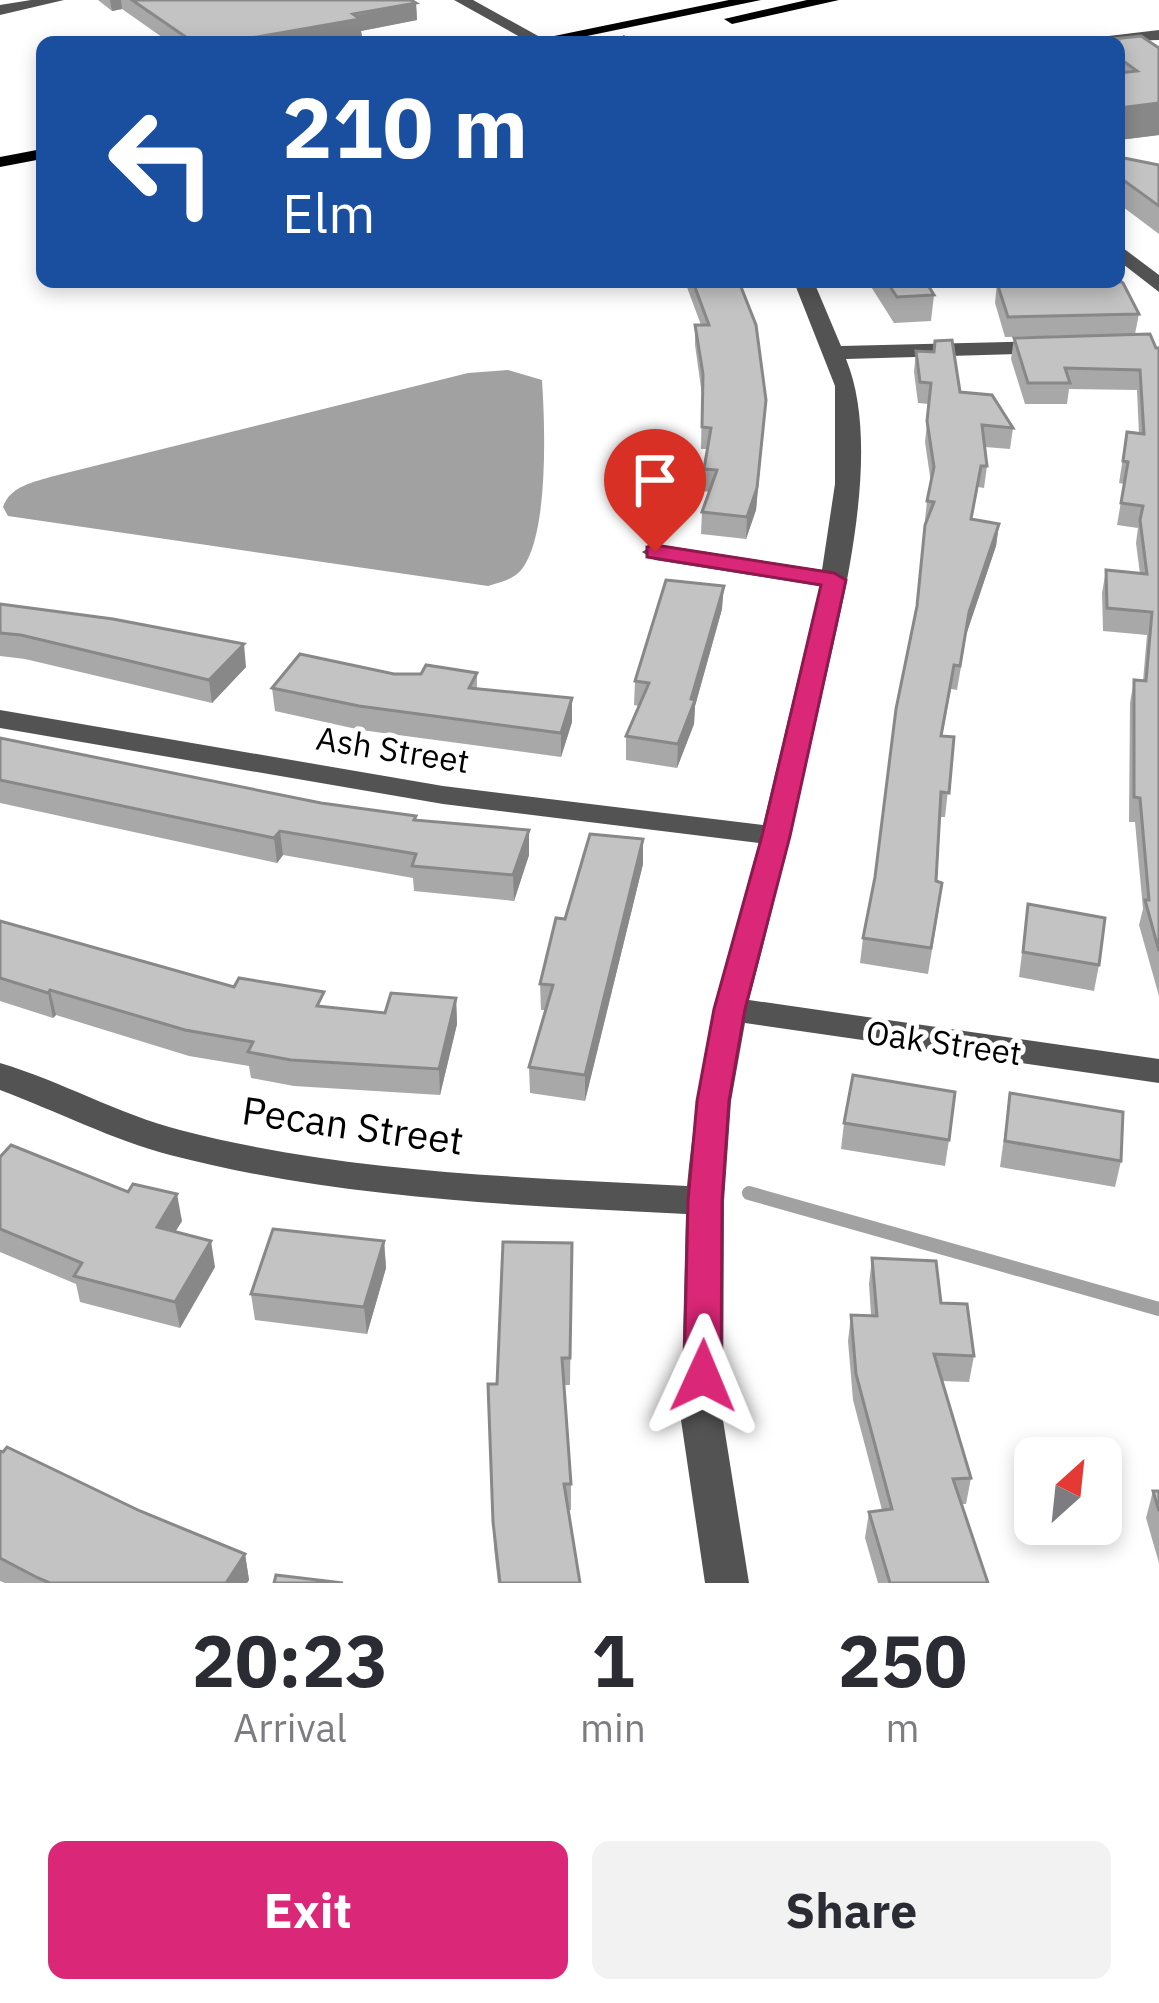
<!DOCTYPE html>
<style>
:root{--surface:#fff;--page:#f2f2f3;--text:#2b2b33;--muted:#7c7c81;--accent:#db2777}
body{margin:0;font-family:"IBM Plex Sans",sans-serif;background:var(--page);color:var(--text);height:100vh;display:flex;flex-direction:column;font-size:45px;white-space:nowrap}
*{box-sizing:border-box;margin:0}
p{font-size:39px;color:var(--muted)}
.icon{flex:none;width:66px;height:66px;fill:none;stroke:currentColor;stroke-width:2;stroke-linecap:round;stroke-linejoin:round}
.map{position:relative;height:1583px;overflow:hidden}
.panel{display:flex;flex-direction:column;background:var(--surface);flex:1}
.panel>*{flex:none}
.top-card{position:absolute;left:36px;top:36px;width:1089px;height:252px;border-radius:18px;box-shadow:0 6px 18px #0003;background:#1a4fa0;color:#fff;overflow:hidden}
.needle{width:78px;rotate:27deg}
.buttons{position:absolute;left:1014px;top:1437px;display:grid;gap:24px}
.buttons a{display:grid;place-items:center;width:108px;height:108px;border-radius:18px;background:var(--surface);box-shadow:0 6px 18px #0003;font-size:60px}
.pin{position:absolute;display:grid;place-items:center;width:102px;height:102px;color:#fff;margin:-123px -51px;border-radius:50% 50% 50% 0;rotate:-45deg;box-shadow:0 0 12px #0007}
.pin .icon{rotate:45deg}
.me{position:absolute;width:132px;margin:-66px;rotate:1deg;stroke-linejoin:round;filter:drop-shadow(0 0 9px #0008)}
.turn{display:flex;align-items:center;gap:42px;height:252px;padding:0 48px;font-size:54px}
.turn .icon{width:156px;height:156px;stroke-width:2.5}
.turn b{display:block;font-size:84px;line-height:102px}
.eta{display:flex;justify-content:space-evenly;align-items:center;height:204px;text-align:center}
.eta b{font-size:72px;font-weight:800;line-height:84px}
.cta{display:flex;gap:24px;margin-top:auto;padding:24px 48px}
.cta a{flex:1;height:138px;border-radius:18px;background:var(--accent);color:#fff;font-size:48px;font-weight:800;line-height:138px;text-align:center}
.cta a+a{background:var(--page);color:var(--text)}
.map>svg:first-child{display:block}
</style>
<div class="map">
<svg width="1159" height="1583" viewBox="0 0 1159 1583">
<rect width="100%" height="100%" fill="#fff"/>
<path fill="#a1a1a1" d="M508 370 542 380C545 426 549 533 522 569 513 580 501 582 488 586L8 516 3 507C10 486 34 482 54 476L468 373Z"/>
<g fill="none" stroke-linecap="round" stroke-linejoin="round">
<polyline stroke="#a1a1a1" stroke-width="14" points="749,1193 1159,1309"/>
<g fill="#535353" fill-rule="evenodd">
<polygon points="31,0 64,0 0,15 0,5"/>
<polygon points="454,0 473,0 549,42 529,42"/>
<polygon points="1159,30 1159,40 1092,42 1100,37"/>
<polygon points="624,35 631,42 613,42"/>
<polygon points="1119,245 1159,275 1159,292 1119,261"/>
<path d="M794 282H814L841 346 1052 341 1063 347 1052 353 846 359C884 451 841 609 820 704 798 803 775 902 749 1000L1159 1059V1083L745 1023 731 1101 724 1201 723 1420 749 1583H705L681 1420 686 1214C513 1205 339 1199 170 1155 113 1140 56 1111 0 1090V1063C61 1081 118 1114 180 1130 345 1173 518 1177 687 1186 698 1068 727 958 759 843L443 804 0 728V710L443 786 763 825 820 586 655 560 642 552 655 544 822 570 835 484V386Z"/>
</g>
<g fill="#000" fill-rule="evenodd">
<polygon points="729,0 761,0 558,42 525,42"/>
<polygon points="807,0 839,0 732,24 724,19"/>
<polygon points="42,149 42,159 0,167 0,157"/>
</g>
</g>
<g fill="#a8a8a8">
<polygon points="98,0 411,0 416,3 417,20 361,31 362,37 332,42 169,42 122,9 112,11"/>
<polygon points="1141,36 1159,135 1119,140 1119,42 1094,41"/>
<polygon points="1119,157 1159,165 1159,234 1119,204"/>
<polygon points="685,282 739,282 766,400 756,510 746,539 701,534 702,512 709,492 703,491 707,449 701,449 702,395 695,345 695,325 701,325"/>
<polygon points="868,282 932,282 926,283 934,295 931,321 894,323"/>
<polygon points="1045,282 1119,282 1139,314 1135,334 1005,337 995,303 997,283 1046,283"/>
<polygon points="1014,338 1159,348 1159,996 1139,925 1143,909 1135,822 1129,822 1130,703 1134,680 1143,681 1147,635 1103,631 1102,593 1106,570 1140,574 1136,543 1138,528 1117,525 1124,484 1119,483 1127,432 1139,434 1137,390 1069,389 1067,404 1025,404 1011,359"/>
<polygon points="916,351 960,392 1013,428 1010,449 985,447 987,466 984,488 978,487 972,519 999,524 996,546 966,635 957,690 951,689 942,736 954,737 945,817 940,817 936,881 939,908 928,974 860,963 863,938 875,877 916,608 927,501 931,483 925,442 929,404 918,403 914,372"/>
<polygon points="0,604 246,667 212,703 25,659 0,656"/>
<polygon points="722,609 695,706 694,724 677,768 626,760 626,736 639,706 634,705 635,681"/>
<polygon points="477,673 477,688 572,698 572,722 561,757 361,730 275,711 272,688 394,674"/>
<polygon points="0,738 416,821 529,855 514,901 414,891 413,878 283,855 277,863 0,803"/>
<polygon points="643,839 643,864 585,1101 530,1093 529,1067 545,1010 541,1010 540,984 565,919"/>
<polygon points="1028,904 1099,965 1094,991 1019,977"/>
<polygon points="0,921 234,987 326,1007 385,1013 456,998 457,1024 440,1095 294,1086 251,1078 249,1066 189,1056 56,1015 53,1018 0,1001"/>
<polygon points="1010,1093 1121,1161 1115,1187 1000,1167"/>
<polygon points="844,1123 949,1140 945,1166 841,1149"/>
<polygon points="0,1157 182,1221 175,1232 215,1267 180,1328 80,1302 76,1284 0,1252"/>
<polygon points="384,1241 386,1268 367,1334 255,1320 251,1294"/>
<polygon points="572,1243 570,1385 564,1385 571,1484 571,1510 568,1510 580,1583 498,1583 494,1548 488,1384 497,1384"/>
<polygon points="872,1258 941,1303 974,1356 969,1382 942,1381 971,1478 966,1504 961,1504 988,1583 878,1583 865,1538 869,1512 882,1510 853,1400 848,1341 851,1315 871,1315 869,1284"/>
<polygon points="0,1451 140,1511 245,1554 249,1580 247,1583 5,1583 0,1581"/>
<polygon points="1153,1491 1159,1491 1159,1563 1146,1518"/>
</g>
<g fill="#888">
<polygon points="110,0 121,0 122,9 112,11"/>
<polygon points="416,3 417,20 361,31 362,37 332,42 228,42"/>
<polygon points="1159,103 1159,135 1119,140 1119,108"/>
<polygon points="766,400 756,510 746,539 747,517"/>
<polygon points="999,524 996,546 966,635 957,690 969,612"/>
<polygon points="724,586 722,609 695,706 694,724 677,768 678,744"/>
<polygon points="244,644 246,667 212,703 209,680"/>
<polygon points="572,698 572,722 561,757 561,733"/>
<polygon points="529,830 529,855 514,901 513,875"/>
<polygon points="280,831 283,855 277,863 274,838"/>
<polygon points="643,839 643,864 585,1101 585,1075"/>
<polygon points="50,990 56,1015 53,1018 48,993"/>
<polygon points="456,998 457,1024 440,1095 439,1069"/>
<polygon points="177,1194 182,1221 162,1253 157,1227"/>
<polygon points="211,1241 215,1267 180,1328 175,1302"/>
<polygon points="384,1241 386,1268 367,1334 364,1307"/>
<polygon points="245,1554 249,1580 247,1583 226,1583"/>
</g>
<g fill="#c3c3c3" stroke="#888" stroke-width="3">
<polygon points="132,0 411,0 416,3 353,14 360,19 228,42 193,42"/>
<polygon points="1141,36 1159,48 1159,103 1119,108 1119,73 1137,71 1119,58 1119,42 1094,41"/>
<polygon points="1119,157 1159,165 1159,206 1119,177"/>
<polygon points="1119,280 1123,283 1139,314 1008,317 997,283 1119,282"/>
<polygon points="693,282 739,282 756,325 766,400 757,488 747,517 702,512 717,470 704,469 711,428 702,427 703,374 695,325 709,325"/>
<polygon points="887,282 926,282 934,295 897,297"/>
<polygon points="1150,334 1156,348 1159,348 1159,951 1145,900 1149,900 1140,798 1134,797 1134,680 1146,681 1152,612 1107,608 1106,570 1147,574 1140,520 1143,506 1121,503 1128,462 1123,461 1127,432 1144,434 1140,370 1065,368 1070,383 1028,383 1014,338"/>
<polygon points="952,340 960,392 992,395 1013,428 982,425 987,466 981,466 971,519 999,524 969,612 960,666 954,665 941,736 954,737 949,793 941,792 936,881 942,883 931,948 863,938 875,877 896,709 917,606 925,525 934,502 927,501 934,467 927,421 931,383 920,382 916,351 934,352 935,341"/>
<polygon points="666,580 724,586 691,699 695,700 678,744 626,736 649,683 635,681"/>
<polygon points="0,604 113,619 244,644 209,680 21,635 0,633"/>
<polygon points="300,654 394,674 421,674 426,665 477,673 469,688 572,698 561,733 359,706 272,688"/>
<polygon points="0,738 321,803 416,816 414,820 529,830 513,875 412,866 416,854 280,831 274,838 0,780"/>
<polygon points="590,834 643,839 585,1075 529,1067 553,985 540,984 556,918 565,919"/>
<polygon points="1028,904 1105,918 1099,965 1023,952"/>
<polygon points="0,921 234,987 239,978 324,992 317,1006 385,1013 391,993 456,998 439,1069 291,1060 248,1052 253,1042 185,1030 50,990 48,993 0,978"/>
<polygon points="853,1075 955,1092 949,1140 844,1123"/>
<polygon points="1010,1093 1123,1112 1121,1161 1005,1141"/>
<polygon points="11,1145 128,1192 133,1184 177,1194 157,1227 211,1241 175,1302 74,1276 82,1263 0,1229 0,1157"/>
<polygon points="273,1229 384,1241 364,1307 251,1294"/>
<polygon points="503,1242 572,1243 570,1358 562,1358 571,1484 564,1484 580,1583 500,1583 493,1522 488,1384 497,1384"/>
<polygon points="872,1258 936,1261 941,1303 967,1304 974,1356 934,1354 971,1478 953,1479 988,1583 890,1583 869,1512 892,1509 856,1374 851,1315 877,1316"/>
<polygon points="7,1447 140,1511 245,1554 226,1583 50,1583 38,1578 0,1558 0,1451 3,1452"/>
<polygon points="1153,1491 1159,1491 1159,1511"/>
<polygon points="276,1575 343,1583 274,1583"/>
</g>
<polygon fill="#db2777" stroke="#8e194d" stroke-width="3" points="655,545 834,573 846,580 790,836 745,1009 729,1101 722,1201 721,1376 716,1387 703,1392 689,1387 684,1376 688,1201 697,1101 714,1009 762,836 821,585 647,557 647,547"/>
<g text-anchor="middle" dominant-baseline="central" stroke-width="10" stroke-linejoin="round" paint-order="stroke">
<g font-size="33" fill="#000" stroke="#fff">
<text transform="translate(393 749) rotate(9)">Ash Street</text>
<text transform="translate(944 1042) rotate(8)">Oak Street</text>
</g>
<g font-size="39" fill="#000" stroke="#fff">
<text transform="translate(353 1125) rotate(8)">Pecan Street</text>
</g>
</g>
</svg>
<div class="buttons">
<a><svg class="needle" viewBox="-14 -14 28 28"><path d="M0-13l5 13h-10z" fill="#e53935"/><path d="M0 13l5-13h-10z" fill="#7c7c81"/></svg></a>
</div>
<div class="pin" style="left:655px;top:552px;background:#d93025"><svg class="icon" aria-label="arrive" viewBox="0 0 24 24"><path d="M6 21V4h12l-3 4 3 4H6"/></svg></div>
<svg class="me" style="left:703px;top:1376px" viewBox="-20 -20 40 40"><path d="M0-17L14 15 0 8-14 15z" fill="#db2777" stroke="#fff" stroke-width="4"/></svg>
<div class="top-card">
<div class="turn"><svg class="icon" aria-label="left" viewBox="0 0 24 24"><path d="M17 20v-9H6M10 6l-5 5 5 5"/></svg><div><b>210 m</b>Elm</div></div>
</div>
</div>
<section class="panel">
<div class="eta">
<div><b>20:23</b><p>Arrival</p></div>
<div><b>1</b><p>min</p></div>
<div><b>250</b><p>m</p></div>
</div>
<div class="cta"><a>Exit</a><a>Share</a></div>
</section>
